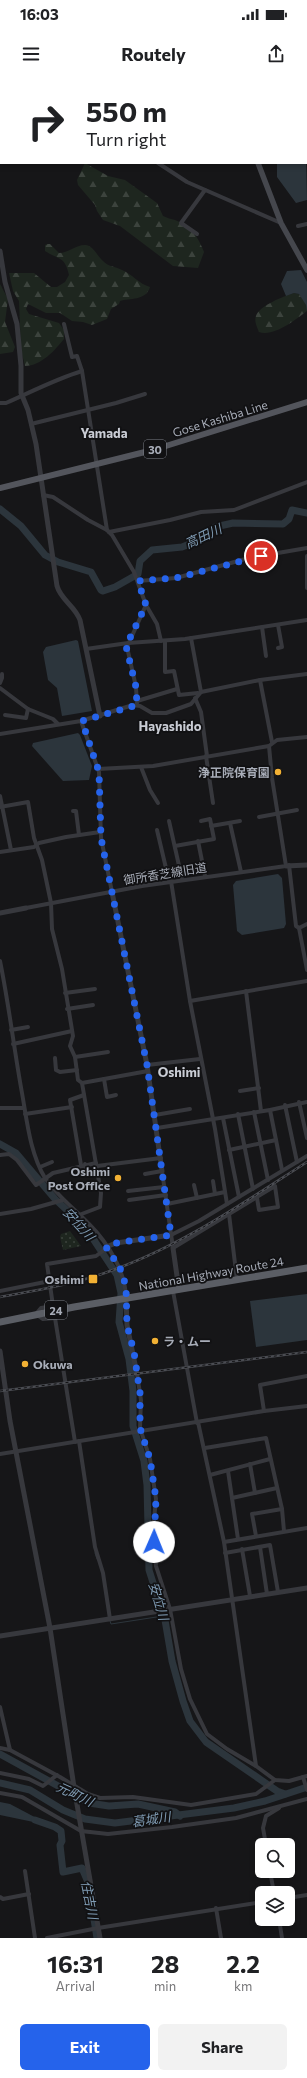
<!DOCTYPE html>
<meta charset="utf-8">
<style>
:root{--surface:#fff;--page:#f2f2f2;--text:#202124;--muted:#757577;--accent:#2563eb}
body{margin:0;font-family:Commissioner,"Noto Sans JP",sans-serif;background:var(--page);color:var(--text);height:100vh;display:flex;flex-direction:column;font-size:15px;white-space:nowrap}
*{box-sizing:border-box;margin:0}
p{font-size:13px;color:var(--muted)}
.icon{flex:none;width:22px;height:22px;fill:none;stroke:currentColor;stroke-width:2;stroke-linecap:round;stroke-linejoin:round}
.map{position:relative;height:1858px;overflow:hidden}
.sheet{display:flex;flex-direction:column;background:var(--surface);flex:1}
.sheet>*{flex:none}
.hud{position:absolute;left:0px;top:0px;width:307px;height:84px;box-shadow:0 2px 6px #0003;background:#fff;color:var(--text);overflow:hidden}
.tools{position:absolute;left:255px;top:1758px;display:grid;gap:8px}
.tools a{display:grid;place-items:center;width:40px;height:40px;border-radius:6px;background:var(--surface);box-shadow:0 2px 6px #0003;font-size:20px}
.pin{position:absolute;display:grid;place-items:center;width:34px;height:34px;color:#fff;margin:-17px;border:2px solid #fff;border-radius:50%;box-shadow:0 1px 4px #0007}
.me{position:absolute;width:44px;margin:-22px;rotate:1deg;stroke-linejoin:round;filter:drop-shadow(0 0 3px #0008)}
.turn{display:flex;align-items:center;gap:14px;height:84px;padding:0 20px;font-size:18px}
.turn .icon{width:52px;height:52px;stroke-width:2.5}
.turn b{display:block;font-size:28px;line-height:34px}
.eta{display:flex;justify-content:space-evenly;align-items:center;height:68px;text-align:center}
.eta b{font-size:24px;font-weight:700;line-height:28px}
.primary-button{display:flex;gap:8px;margin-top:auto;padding:8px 20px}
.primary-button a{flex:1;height:46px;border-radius:6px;background:var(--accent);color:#fff;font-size:16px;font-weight:700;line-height:46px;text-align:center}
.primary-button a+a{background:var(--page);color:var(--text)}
.status{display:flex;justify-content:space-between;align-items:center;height:28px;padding:0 20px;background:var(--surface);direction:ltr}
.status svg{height:11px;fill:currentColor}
header{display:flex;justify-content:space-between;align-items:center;height:52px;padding:0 20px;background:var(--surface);font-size:18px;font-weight:700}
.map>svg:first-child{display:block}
</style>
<div class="status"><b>16:03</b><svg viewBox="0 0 49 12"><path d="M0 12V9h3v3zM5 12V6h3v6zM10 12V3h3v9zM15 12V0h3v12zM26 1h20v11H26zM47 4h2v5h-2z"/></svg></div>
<header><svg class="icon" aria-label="menu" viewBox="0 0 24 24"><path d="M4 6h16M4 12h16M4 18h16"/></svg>Routely<svg class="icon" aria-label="share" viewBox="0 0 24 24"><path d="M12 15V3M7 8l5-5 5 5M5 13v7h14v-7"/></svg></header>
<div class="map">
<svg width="307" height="1858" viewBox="0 0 307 1858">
<defs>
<pattern id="forest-firs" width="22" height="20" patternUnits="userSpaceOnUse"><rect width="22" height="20" fill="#1e261f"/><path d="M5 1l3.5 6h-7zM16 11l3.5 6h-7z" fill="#3c433d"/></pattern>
<pattern id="park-dots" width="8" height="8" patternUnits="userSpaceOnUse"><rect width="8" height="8" fill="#1e261f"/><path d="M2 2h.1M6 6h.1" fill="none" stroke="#3c433d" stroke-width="1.8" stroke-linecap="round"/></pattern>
</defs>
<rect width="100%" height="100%" fill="#161618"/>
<g fill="url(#forest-firs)">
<path d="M85 83 108 96 125 100 157 123 163 136C167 138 171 139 175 140 191 146 198 157 204 172L198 188 173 186 120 146 103 140 97 131 95 125 78 105 77 100Z"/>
<path d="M48 164H50L59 173C68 173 76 165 85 165 93 165 97 176 103 181 109 187 114 186 122 190 132 194 139 204 150 207 146 221 129 218 120 221L119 224 111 229 107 239 92 245 83 242 72 241 60 233H46L28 224 26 229 29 234 59 243 64 250V259C55 270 41 286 25 286L21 270 19 221 13 211 9 193H34L51 207H57L65 202 69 195C65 176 59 180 45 171V165Z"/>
<polygon points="0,204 8,219 5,242 15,267 13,272 0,274"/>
<path d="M294 213 299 214 307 225V231C295 240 274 257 259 252 257 247 254 241 256 236 259 226 284 216 294 213Z"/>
</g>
<polygon fill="url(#park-dots)" points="70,1151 81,1166 63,1170 60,1157 61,1154"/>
<g fill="#2c353c">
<polygon points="306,70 307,120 296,123 277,97 277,83 306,83"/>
<polygon points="301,190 307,202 307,231 306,225 299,214 294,213 286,216 281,204 287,191"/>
<polygon points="76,560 78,561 92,631 62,636 57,608 48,600 43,572 46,567"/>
<polygon points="78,653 80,655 92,686 89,700 63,701 32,666 33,663"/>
<polygon points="278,794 282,798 286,844 284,848 242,855 237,851 233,805 236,801"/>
<polygon points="307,1214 307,1260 256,1267 250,1221"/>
<polygon points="0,1722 10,1724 44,1742 43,1744 0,1735"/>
</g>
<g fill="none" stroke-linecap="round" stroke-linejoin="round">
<g stroke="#2c353c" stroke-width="1">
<polyline points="95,1473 97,1479"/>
<polyline points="110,1541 111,1544 163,1536"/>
</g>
<g stroke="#2c353c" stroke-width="7">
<polyline points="0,429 21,446 45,475 58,482 91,492 101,510 103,511 115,507 138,494 140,481 152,470 182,467 205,458 209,451 215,447 233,443 283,444 289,439 292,430 307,433"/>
<polyline points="0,1064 16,1073 55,1119 86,1148 117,1195 121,1213 119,1242 129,1279 133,1311 133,1346 144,1381 147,1405 149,1490 165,1540 172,1581 183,1621 190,1641 206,1662 277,1711 285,1714"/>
<polyline points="0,1674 89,1723 109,1726 138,1724 175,1732 180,1736"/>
<polyline points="0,1703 30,1710 63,1730 85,1739 115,1743 234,1728 265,1721 307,1707"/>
<polyline points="35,1740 55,1747 61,1751 62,1761 60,1765 63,1792 82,1788 88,1802 97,1858"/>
</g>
<g stroke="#37383d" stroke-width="4">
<polyline points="63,0 63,1"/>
<polyline points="158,83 187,102 281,143"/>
<polyline points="298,146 307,144"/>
<polyline points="197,154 181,143 205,110"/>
<polyline points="64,244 72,277 77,276 82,291 107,450"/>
<path d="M0 323H6C31 312 56 299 82 291"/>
<polyline points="31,344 116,323 145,314"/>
<polyline points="43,415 53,417 88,440 107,450 112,455 134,492 146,525 157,544 161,561"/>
<polyline points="109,452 170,440 201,432 234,430 307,402"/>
<polyline points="307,476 307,508"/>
<polyline points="138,501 176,498 249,478 307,468"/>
<polyline points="262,547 266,576"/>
<polyline points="191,558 201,612"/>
<polyline points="165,561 165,592 174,591 179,615 198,613"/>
<polyline points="278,568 282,567 278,545"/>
<polyline points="86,569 128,563 185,559 307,540"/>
<polyline points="260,600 272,662"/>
<polyline points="0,603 2,598 2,594"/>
<polyline points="0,608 28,629 53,639 58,644"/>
<polyline points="195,618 201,632 207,676"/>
<polyline points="137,621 177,609"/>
<polyline points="137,625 136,607 127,567 146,525"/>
<polyline points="5,635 26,638 28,629"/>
<polyline points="81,641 99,692 101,758 112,812"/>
<polyline points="0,654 81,641 133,625 140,626 152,633 166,633 191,624 201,612 260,600 307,594"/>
<polyline points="206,676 213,723"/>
<polyline points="141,687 150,710 158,723"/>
<polyline points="98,689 153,686 269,666"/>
<polyline points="0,716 11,770"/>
<polyline points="0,727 28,722 34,758 42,780 51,823 52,849 62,889 73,956 70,966 75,977 78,1000 82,1003 148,991"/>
<polyline points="73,731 76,731 79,755"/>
<polyline points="259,737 297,730"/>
<polyline points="169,741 182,799"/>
<polyline points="230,743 241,792"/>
<polyline points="211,746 240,741"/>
<polyline points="157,750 169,801"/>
<polyline points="198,761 205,796"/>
<polyline points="175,766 214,759 210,739 201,741"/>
<polyline points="0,772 34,767 39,763 66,757 100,752"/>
<polyline points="289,785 296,846 299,848"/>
<polyline points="171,801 190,921 215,1049 227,1124"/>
<polyline points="26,828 142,806 286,786 272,698 269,666 277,660 307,657"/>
<polyline points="307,844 299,848 307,890"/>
<path d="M0 881C9 925 14 969 22 1013 27 1041 30 1073 45 1098 57 1116 75 1129 89 1144 108 1163 126 1192 126 1219"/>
<polyline points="246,911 261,1031"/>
<polyline points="65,913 95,909"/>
<polyline points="190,921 307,901"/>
<polyline points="67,929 93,925"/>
<polyline points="11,950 28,947"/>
<polyline points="13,964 72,951"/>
<polyline points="75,977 108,972"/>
<polyline points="55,978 56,990 60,992 77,990"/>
<polyline points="147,985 200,979"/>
<polyline points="104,999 107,1017 116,1015"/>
<polyline points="240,1011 259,1008"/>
<polyline points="299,1022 307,1058"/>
<polyline points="285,1025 297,1082"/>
<polyline points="0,1028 24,1028"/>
<polyline points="270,1030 282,1090"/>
<polyline points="254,1032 268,1100"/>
<polyline points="25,1034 72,1027"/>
<polyline points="238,1034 253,1109"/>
<polyline points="155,1035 190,1029"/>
<polyline points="223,1038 239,1117"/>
<polyline points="157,1048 270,1030 307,1022"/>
<polyline points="229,1070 276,1060"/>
<polyline points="0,1075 9,1074 17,1080 36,1105 53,1093 96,1083"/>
<polyline points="81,1085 70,1020 84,1015"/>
<polyline points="97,1086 161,1078"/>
<polyline points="40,1087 52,1082"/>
<polyline points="79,1092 86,1090 85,1084"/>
<polyline points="145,1094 162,1091 173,1168 275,1106 278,1127 259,1130 257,1118"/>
<polyline points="213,1101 215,1114"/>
<polyline points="194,1105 197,1118"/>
<polyline points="128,1111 164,1107"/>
<polyline points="129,1120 166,1115"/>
<polyline points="167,1124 225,1112"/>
<polyline points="0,1134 31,1129 63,1120"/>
<polyline points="229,1134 237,1200"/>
<polyline points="79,1135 100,1127 101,1113 82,1003"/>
<polyline points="74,1146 83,1139"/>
<polyline points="171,1155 199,1141 307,1076"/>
<polyline points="0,1211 50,1201"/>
<polyline points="173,1211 197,1343"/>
<polyline points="137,1294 141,1320 140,1348 150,1379 156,1419 153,1450 156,1486 170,1529 181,1589 190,1619 207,1654 227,1669 256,1686 275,1700 289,1701 307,1696"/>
<polyline points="264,1331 260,1305 307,1296"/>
<polyline points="198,1342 224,1462 256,1686"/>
<polyline points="79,1361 95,1467 103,1493 110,1539"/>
<polyline points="75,1362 55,1238 43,1239 36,1234 41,1228 53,1226 47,1184 96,1176 107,1168"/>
<polyline points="205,1368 266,1358 282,1429 284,1451"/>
<polyline points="0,1374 264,1331 307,1326"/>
<polyline points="250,1384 255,1413"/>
<polyline points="228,1391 238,1459"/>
<polyline points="210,1395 270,1379"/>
<polyline points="232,1418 277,1408"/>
<polyline points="256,1456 252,1434 282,1429"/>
<polyline points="224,1462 307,1448"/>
<polyline points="260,1467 267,1514"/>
<polyline points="242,1469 250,1516"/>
<polyline points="225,1473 270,1465 278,1512"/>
<polyline points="0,1627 10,1670"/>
<polyline points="0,1668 10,1670 60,1697 88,1714 100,1718 133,1717 191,1725 256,1714 275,1700"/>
<polyline points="0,1693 29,1699 43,1706 57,1695"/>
<polyline points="303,1697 307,1710"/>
<polyline points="0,1713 22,1717 81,1751 108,1754 172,1747 236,1738 307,1719"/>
<polyline points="266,1765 263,1748 266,1736 279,1728"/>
<polyline points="25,1791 35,1858"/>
<polyline points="270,1791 274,1813"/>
<polyline points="0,1817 3,1819 29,1814"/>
<polyline points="288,1818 307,1815"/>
<polyline points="216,1828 221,1858"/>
<polyline points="279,1839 282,1858"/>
<polyline points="47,1858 98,1848 262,1822"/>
</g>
<g stroke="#37383d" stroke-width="5">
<polyline points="135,1 137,0"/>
<polyline points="0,2 1,2"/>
<path d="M0 171 5 202 17 244 21 286V313L28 330 36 364 57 506C61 520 75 526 80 540L100 636"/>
<polyline points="286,786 307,785"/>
<polyline points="112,812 147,985 162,1091"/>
<polyline points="0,833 26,828"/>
<polyline points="106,1167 116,1163 171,1155"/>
<polyline points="173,1168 179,1210"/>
<polyline points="126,1219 127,1245 137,1294"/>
<polyline points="0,1271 10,1341 50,1548 74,1707 100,1858"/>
<polyline points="0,1556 307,1508"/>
</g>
<g stroke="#45474d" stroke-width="5.5">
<polyline points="228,0 228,1"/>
<polyline points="258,83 281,143 307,190"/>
</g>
<polyline stroke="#53555c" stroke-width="6" points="0,408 153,370 307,322"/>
<polyline stroke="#5b5e65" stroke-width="7" points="0,1242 74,1227 307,1188"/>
<defs>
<g id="rail">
<path d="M0 1217C38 1210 76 1204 113 1190 181 1166 246 1121 307 1082"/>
<polyline points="0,1311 307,1272"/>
</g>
</defs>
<use href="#rail" stroke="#4a4c52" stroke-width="2.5"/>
<use href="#rail" stroke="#111113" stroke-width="1" stroke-dasharray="3" stroke-linecap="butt"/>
</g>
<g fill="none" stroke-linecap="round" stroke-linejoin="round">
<polyline stroke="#2563eb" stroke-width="7" stroke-dasharray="0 12.6" points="154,1462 156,1419 150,1379 140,1348 140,1313 134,1272 127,1245 126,1206 120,1188 106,1167 116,1163 171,1155 147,985 101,758 99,692 82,641 137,625 136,607 126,566 146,525 138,501 176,498 261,476"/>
</g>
<g fill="#f2b134" stroke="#111113" stroke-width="1.5">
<circle cx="278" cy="692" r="4"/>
<circle cx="118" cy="1098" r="4"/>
<rect x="88" y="1194" width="10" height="10" rx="2"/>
<circle cx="155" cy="1261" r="4"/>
<circle cx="25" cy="1284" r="4"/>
</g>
<g text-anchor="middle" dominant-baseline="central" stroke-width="3.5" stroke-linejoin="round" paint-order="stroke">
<g fill="#111113" stroke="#7b7e86" stroke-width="1">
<rect x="144" y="360" width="22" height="18" rx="3"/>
<rect x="45" y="1221" width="22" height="18" rx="3"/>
</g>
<g font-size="11" font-weight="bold" fill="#a8adb8">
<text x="155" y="369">30</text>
<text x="56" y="1230">24</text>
</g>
<g font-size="12" fill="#a8adb8" stroke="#111113">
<text transform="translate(220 338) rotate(-17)">Gose Kashiba Line</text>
<text transform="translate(165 793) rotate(-9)">御所香芝線旧道</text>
<text transform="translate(211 1193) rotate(-10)">National Highway Route 24</text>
</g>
<g font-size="12" font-weight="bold" fill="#a8adb8" stroke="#111113" text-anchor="end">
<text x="270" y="692">浄正院保育園</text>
<text x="110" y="1091">Oshimi<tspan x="110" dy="14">Post Office</tspan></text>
<text x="84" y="1199">Oshimi</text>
<text x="163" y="1261" text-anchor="start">ラ・ムー</text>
<text x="33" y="1284" text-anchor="start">Okuwa</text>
</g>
<g font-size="13" font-weight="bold" fill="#c9ccd4" stroke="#111113">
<text x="104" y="353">Yamada</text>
<text x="170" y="646">Hayashido</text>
<text x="179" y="992">Oshimi</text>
</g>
<g font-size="13" font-style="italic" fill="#7f9bb3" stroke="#111113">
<text transform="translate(203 456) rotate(-25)">高田川</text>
<text transform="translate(79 1144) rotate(48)">安位川</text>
<text transform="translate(159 1521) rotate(74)">安位川</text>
<text transform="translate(75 1714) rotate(25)">元町川</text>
<text transform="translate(151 1739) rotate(-8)">葛城川</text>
<text transform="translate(90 1820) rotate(79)">住吉川</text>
</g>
</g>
</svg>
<div class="tools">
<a><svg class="icon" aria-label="search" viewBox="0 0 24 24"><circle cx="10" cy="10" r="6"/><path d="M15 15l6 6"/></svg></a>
<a><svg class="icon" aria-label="layers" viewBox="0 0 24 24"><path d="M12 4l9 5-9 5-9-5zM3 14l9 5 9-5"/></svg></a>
</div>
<div class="pin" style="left:261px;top:476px;background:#d93025"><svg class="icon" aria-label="arrive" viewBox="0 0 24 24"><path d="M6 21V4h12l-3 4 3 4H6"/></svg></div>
<svg class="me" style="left:154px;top:1462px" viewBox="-20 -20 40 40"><circle r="19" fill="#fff"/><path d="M0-13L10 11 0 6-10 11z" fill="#2563eb"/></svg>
<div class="hud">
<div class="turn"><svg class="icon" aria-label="right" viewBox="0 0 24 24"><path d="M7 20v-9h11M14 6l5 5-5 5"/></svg><div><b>550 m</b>Turn right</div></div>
</div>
</div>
<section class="sheet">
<div class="eta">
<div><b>16:31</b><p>Arrival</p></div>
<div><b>28</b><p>min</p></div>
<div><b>2.2</b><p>km</p></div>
</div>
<div class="primary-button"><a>Exit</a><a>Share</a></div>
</section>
